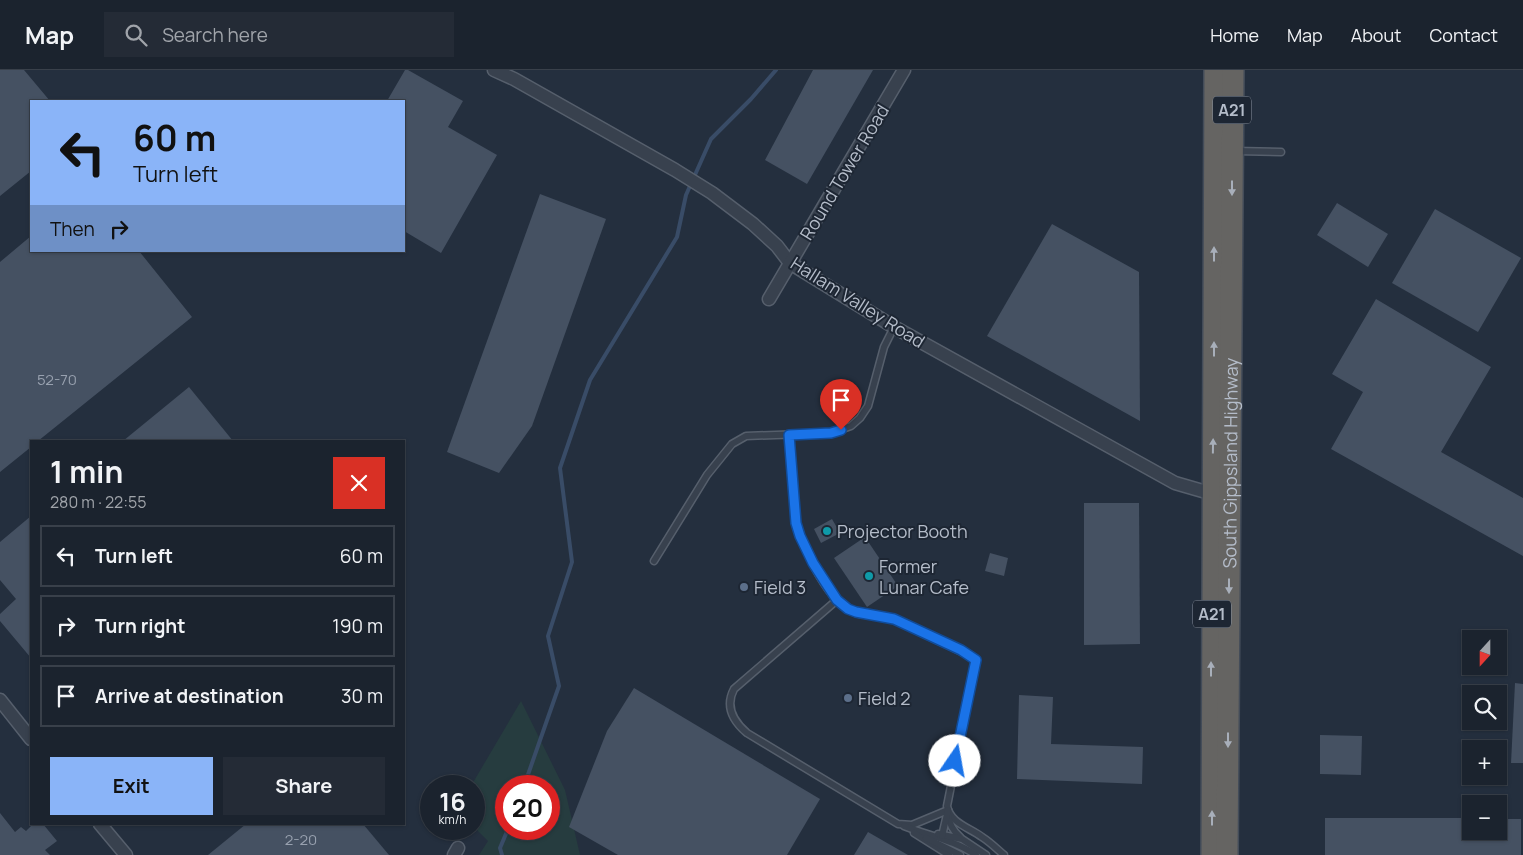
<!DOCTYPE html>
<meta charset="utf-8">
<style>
:root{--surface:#1b232e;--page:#242b36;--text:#f1f3f6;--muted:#a0a4aa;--line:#39404a;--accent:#8ab4f8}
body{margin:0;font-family:Manrope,sans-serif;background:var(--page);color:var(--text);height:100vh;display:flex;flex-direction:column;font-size:19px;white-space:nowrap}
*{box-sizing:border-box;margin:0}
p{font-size:16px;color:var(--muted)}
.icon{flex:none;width:28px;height:28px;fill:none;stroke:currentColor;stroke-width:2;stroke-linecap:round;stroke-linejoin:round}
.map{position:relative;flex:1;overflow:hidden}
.details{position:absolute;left:30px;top:370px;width:375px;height:385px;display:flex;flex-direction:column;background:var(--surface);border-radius:0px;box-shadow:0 1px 4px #0004,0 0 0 1px var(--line)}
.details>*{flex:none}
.guide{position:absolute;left:30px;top:30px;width:375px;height:152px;border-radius:0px;box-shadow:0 1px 4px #0004,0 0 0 1px var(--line);background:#8ab4f8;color:#111;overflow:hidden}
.needle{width:32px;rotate:201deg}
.tools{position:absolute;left:1462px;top:560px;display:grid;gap:10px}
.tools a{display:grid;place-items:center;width:45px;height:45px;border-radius:0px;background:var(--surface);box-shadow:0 1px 4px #0004,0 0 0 1px var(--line);font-size:25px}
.speed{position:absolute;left:420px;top:705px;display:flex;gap:10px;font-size:25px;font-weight:700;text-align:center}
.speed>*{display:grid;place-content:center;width:65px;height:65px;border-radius:50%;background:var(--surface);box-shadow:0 1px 4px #0004,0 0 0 1px var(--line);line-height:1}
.speed small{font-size:12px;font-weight:400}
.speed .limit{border:8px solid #d22;background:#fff;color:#111}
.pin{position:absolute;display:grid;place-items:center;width:42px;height:42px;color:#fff;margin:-51px -21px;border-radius:50% 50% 50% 0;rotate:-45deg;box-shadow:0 0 5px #0007}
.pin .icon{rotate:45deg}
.me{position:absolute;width:55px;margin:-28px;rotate:12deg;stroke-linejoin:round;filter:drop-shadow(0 0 4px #0008)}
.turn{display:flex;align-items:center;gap:18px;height:105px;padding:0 20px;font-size:22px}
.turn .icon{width:65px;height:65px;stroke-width:2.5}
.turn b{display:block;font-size:35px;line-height:42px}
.then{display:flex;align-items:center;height:48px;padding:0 20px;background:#0003;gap:10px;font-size:19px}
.round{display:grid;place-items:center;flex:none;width:52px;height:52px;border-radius:0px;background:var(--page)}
.headline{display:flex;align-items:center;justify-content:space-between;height:85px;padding:0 20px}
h1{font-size:30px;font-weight:700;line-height:38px}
.primary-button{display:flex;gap:10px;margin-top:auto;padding:10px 20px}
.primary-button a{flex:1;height:58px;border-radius:0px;background:var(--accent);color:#111;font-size:20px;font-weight:700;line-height:58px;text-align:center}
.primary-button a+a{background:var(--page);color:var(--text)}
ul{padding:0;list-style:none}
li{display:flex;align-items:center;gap:15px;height:62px;margin:0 10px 8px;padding:0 10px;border:2px solid var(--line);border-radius:0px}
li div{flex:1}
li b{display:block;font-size:19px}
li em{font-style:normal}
header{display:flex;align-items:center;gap:30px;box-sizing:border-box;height:70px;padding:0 25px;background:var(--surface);border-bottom:1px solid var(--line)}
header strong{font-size:24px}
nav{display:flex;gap:28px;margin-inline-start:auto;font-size:18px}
.search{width:350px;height:45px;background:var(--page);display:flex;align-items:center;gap:12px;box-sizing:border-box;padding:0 18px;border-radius:0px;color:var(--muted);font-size:19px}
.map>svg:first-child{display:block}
</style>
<header>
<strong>Map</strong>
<div class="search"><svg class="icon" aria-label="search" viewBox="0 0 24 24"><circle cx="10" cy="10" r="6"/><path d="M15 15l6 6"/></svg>Search here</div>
<nav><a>Home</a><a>Map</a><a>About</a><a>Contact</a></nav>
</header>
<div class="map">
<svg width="1523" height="785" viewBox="0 0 1523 785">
<rect width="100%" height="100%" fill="#242f3e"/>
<path fill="#263c3f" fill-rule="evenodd" d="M521 631 565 720 580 785H479L488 771 474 757V716H471ZM506 716H549V759H506Z"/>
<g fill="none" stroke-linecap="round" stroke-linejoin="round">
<g stroke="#394c67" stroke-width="4">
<polyline points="524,716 559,616 548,566 572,492 560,398 590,310 677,167 686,125 711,69 751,29 776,0"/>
<polyline points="502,785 500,778 508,759"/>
</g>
</g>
<g fill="#455162">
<polygon points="0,0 24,0 50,31 31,31 31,101 0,126"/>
<polygon points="405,0 408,0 463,31 448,57 497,85 441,183 404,161 404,31 387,31"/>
<polygon points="813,0 873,0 807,114 765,90"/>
<polygon points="540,124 606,149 532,356 499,403 447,382"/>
<polygon points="1337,133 1388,164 1368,197 1317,165"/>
<polygon points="1435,139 1521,188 1478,262 1392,213"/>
<polygon points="1052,154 1139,202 1140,351 987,266"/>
<polygon points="31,166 31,181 139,181 192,247 38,371 31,371 31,377 0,402 0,192"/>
<polygon points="1376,229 1491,297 1441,382 1523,428 1523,486 1331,379 1363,322 1332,304"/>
<polygon points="189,317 233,371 123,371"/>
<polygon points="1084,433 1139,433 1140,574 1084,575"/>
<polygon points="31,446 31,588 0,551 0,544 16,529 0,510 0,472"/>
<polygon points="832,449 840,463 821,473 814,459"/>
<polygon points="865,467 898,516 867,537 834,488"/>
<polygon points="990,483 1008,488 1004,506 985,501"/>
<polygon points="1515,613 1523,614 1523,693 1511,693"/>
<polygon points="634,618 820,729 787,785 618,785 569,757 607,661"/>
<polygon points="1019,625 1053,627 1051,674 1143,677 1142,714 1017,709"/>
<polygon points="1320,665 1362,666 1361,705 1320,704"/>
<polygon points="0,743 15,762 21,757 26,761 33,754 43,754 57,771 45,780 50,785 0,785"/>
<polygon points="1325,748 1471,748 1471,761 1499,761 1499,749 1521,749 1521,785 1325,785"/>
<polygon points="246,754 363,754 389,785 208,785"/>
<polygon points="868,762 908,785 854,785"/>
</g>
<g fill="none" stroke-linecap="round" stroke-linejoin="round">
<defs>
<g id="service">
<polyline points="1235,81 1281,82"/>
<path d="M789 365 796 453C804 479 828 534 856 543 869 546 882 545 894 549 902 551 910 557 918 561 937 571 958 578 976 590L947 736C950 753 970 758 982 767 990 772 997 779 1004 785"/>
<polyline points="654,491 707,405 732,374 746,366 831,363 851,356 860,348 868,336 884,277 894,257"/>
<path d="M837 530 734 619C725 636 733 651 747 663L898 754 912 755 948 740"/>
<path d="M948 744C949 754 953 761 960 767"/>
<path d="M904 756C929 766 954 770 976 785"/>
<polyline points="914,763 949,785"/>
<polyline points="938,764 962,769 986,785"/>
<polyline points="942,766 948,740"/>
<polyline points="926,768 960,785"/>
</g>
<g id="minor">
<polyline points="494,0 514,9 675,100 712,123 753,154 777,176 790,193 894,257 1175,413 1213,424"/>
<polyline points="769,229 904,0"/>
<polyline points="0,630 31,669"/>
<polyline points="100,754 126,785"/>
<polyline points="454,785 458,778"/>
</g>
<g id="trunk">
<polyline points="1212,785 1215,0"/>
<path id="s1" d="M1227 785 1233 0"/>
</g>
</defs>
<use href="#service" stroke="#565f6c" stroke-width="9"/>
<use href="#minor" stroke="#565f6c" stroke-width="15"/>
<use href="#trunk" stroke="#434c59" stroke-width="24"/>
<use href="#service" stroke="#38414e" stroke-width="6"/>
<use href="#minor" stroke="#38414e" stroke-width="12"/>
<use href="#trunk" stroke="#656462" stroke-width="21"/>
</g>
<defs><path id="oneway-solid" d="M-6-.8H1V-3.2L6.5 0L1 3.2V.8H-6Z" transform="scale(1.25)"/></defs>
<g fill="#a8afba">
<use href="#oneway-solid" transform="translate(1232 118) rotate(90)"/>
<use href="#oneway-solid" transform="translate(1214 184) rotate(-90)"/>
<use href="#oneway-solid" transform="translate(1214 279) rotate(-90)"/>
<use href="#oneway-solid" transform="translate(1213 376) rotate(-89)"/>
<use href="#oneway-solid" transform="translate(1229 516) rotate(90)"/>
<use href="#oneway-solid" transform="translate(1211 599) rotate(-90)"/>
<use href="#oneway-solid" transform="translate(1228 670) rotate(90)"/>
<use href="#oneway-solid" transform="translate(1212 748) rotate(-90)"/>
</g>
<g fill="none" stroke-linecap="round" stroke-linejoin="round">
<defs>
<polyline id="route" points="841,360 831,363 789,365 796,453 800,466 813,493 837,530 848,539 856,542 894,549 961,580 976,590 955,691"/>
</defs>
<use href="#route" stroke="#114b97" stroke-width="12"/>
<use href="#route" stroke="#1a73e8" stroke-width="9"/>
</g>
<g fill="#0f9aa8" stroke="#1d2633" stroke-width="2">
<circle cx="827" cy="461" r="5"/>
<circle cx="869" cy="506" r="5"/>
</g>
<g fill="#5c6f8a" stroke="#1d2633" stroke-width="2">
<circle cx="744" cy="517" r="5"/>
<circle cx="848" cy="628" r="5"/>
</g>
<g text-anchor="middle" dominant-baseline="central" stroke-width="4" stroke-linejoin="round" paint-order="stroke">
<g font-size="15" fill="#98a1af">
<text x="57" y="309">52-70</text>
<text x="301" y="769">2-20</text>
</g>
<g fill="#1d2633" stroke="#878f9c" stroke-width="1">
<rect x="1213" y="26.5" width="38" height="27" rx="4"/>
<rect x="1193" y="530.5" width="38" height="27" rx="4"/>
</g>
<g font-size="16" font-weight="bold" fill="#b4bcc9">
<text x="1232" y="40">A21</text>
<text x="1212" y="544">A21</text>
</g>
<g font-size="18" fill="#b4bcc9" stroke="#1d2633">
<text transform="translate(844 102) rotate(-59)">Round Tower Road</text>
<text transform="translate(858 232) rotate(32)">Hallam Valley Road</text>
<text stroke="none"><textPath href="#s1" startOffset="392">South Gippsland Highway</textPath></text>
</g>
<g font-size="18" fill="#b4bcc9" stroke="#1d2633" text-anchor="start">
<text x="837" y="461">Projector Booth</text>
<text x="879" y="496">Former<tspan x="879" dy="21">Lunar Cafe</tspan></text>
<text x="754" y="517">Field 3</text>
<text x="858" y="628">Field 2</text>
</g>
</g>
</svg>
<div class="tools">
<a><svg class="needle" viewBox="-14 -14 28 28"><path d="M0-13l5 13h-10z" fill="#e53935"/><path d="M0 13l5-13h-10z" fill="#a0a4aa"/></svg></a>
<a><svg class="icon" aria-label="search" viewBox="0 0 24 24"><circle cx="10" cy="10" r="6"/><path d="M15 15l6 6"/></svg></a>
<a>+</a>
<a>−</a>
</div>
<div class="speed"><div>16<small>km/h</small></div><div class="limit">20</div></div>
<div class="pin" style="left:841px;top:360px;background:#d93025"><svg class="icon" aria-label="arrive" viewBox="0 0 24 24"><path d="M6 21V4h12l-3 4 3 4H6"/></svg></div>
<svg class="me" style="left:955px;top:691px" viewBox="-20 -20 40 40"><circle r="19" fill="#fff"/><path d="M0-13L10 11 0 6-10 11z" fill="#1a73e8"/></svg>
<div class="guide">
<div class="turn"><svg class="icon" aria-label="left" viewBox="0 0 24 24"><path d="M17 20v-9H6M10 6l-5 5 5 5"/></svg><div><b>60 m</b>Turn left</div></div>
<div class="then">Then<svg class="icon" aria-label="right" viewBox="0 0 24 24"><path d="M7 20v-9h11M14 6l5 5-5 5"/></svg></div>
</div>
<section class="details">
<div class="headline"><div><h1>1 min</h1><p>280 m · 22:55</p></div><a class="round" style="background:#d93025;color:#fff"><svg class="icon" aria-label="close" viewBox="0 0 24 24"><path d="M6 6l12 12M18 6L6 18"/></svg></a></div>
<ul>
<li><svg class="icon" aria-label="left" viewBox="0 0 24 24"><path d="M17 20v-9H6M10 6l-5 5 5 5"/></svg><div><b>Turn left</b></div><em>60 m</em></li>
<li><svg class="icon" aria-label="right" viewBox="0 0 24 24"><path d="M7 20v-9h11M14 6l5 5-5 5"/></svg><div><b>Turn right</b></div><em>190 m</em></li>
<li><svg class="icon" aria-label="arrive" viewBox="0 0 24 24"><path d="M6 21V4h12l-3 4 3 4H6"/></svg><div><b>Arrive at destination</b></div><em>30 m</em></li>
</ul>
<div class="primary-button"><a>Exit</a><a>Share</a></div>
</section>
</div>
